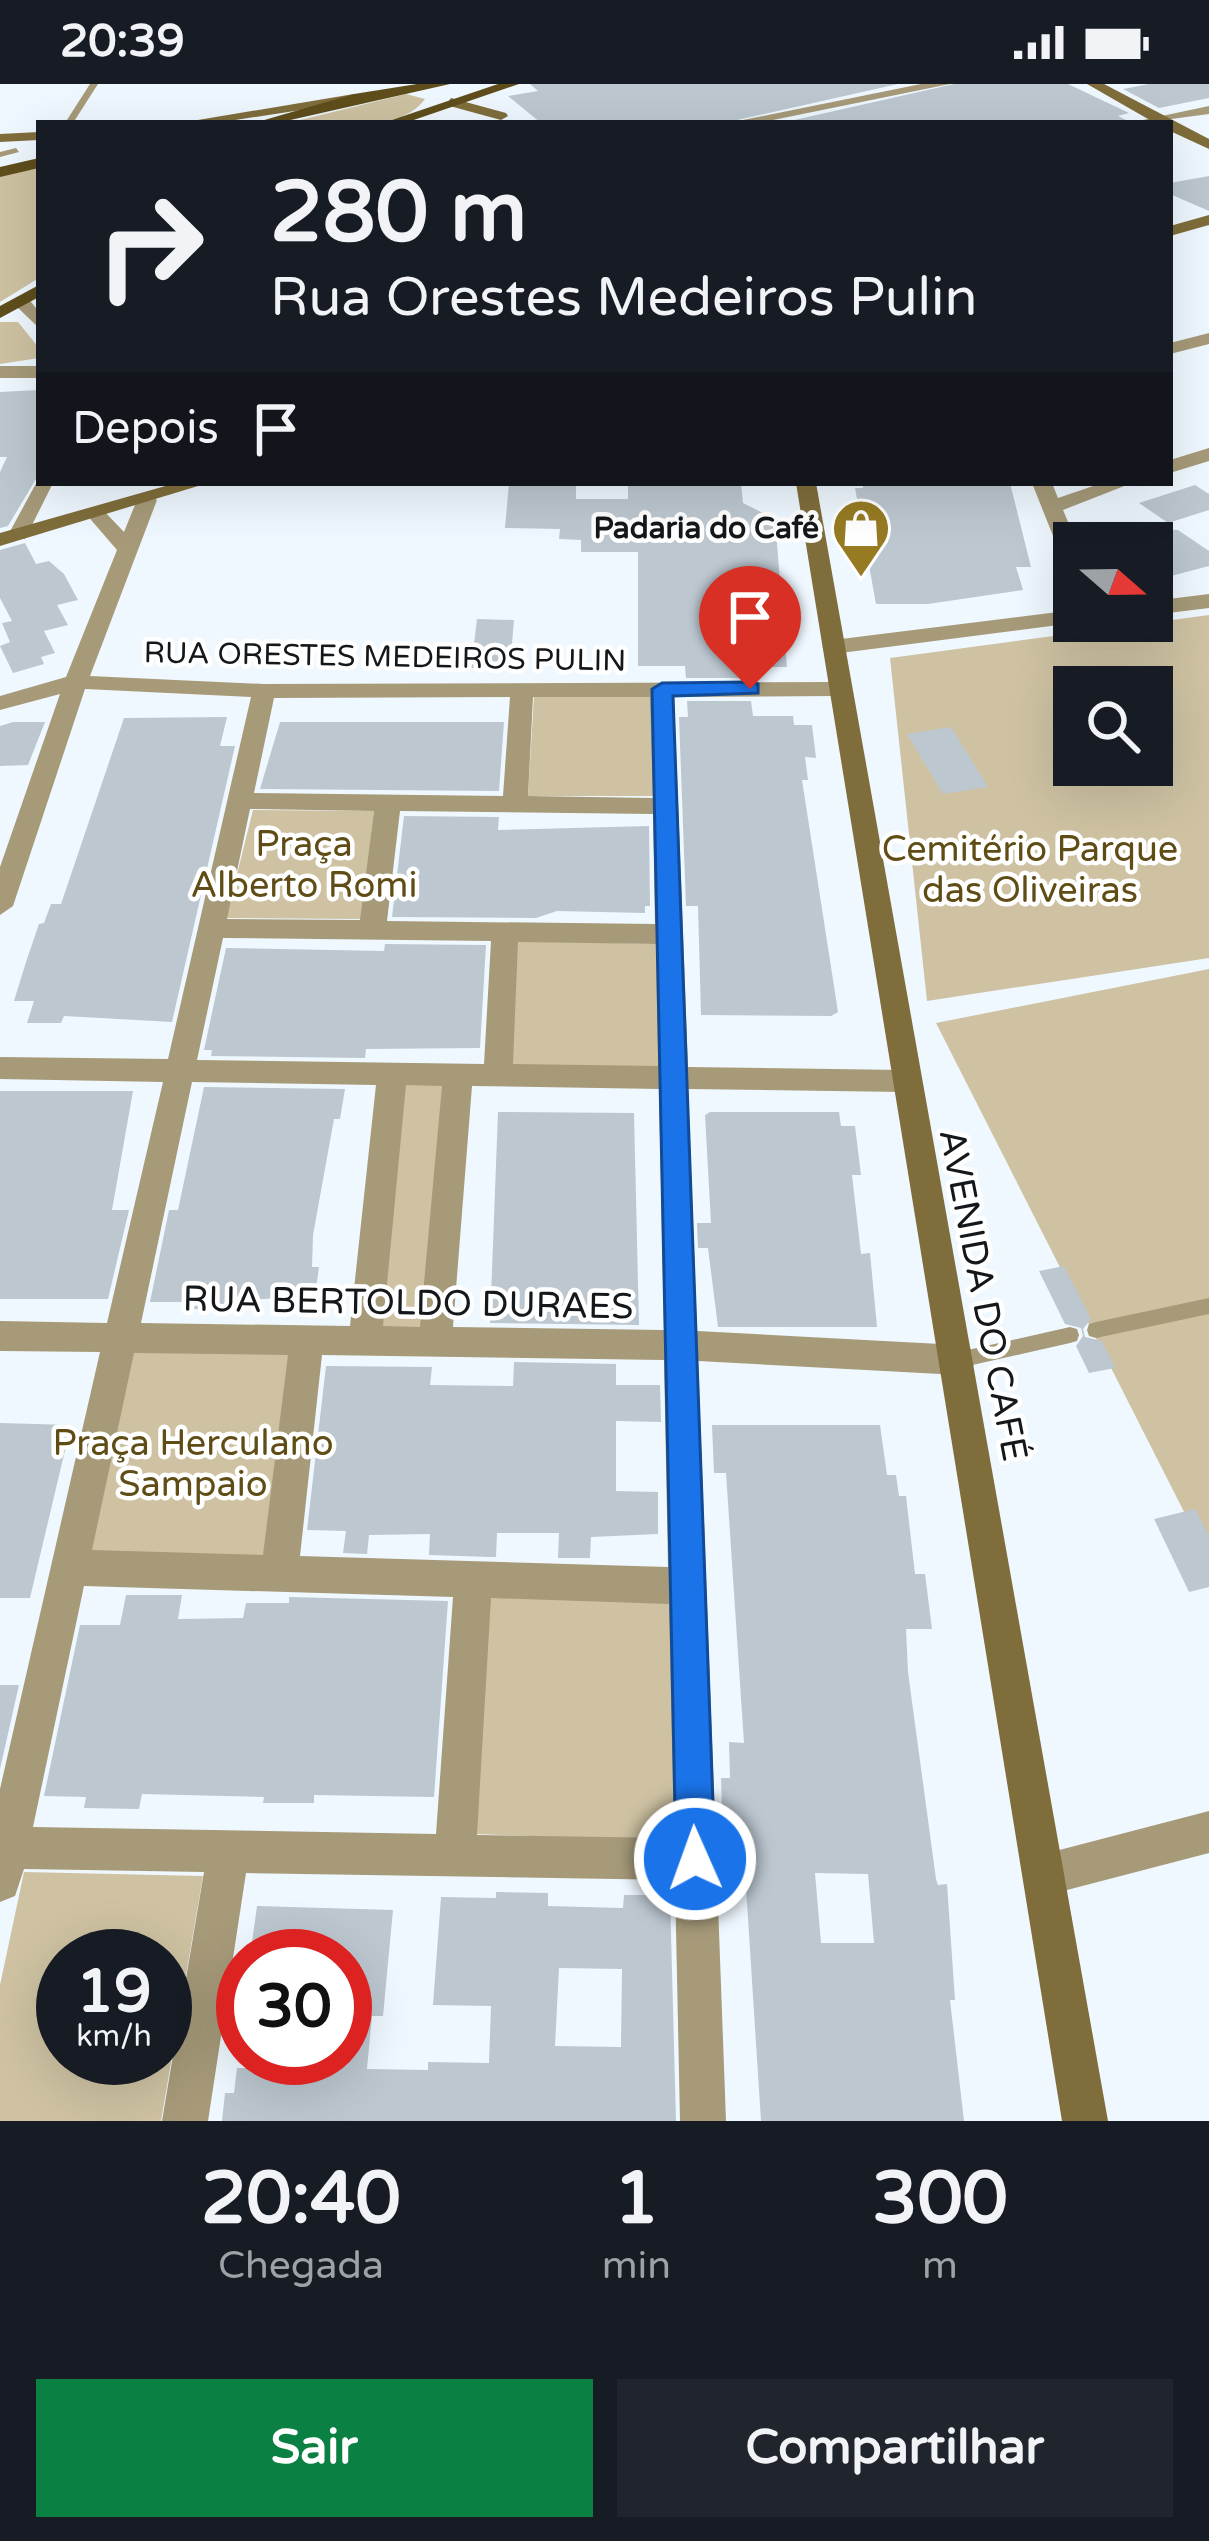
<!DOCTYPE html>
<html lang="pt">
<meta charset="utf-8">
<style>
:root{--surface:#171b24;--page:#20242c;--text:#f1f3f6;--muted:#9ea1a6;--accent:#0b8043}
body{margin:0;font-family:"Varela Round",sans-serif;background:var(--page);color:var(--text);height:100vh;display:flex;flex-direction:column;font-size:45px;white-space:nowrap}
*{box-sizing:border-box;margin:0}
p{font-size:39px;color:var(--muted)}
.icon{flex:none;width:66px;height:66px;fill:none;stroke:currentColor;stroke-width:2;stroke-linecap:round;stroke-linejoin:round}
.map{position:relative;height:2037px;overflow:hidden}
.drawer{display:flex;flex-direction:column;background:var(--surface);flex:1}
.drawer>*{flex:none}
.guide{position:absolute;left:36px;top:36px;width:1137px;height:366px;border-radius:0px;box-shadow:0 12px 48px #0002;background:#171b24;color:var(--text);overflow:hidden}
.needle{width:78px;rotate:110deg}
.fabs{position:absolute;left:1053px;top:438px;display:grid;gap:24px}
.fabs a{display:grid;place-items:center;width:120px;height:120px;border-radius:0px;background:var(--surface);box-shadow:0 12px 48px #0002;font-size:60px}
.speed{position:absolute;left:36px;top:1845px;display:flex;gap:24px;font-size:60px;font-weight:700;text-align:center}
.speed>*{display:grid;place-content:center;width:156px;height:156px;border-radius:50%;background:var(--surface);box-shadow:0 12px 48px #0002;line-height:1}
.speed small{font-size:30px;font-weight:400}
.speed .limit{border:18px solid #d22;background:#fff;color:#111}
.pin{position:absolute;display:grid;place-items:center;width:102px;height:102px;color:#fff;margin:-123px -51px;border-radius:50% 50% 50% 0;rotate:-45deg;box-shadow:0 0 12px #0007}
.pin .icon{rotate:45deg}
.me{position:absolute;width:132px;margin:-66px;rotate:358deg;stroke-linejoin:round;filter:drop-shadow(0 0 9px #0008)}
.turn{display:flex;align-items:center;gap:42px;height:252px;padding:0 36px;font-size:54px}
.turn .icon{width:156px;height:156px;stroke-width:2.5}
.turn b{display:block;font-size:84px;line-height:102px}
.then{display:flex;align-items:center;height:114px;padding:0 36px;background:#0003;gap:24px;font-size:45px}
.eta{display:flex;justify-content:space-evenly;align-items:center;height:204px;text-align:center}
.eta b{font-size:72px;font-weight:700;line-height:84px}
.action{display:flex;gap:24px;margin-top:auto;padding:24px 36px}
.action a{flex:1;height:138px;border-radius:0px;background:var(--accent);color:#fff;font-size:48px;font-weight:700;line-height:138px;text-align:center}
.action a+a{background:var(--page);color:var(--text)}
.status{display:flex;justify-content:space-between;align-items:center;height:84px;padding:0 60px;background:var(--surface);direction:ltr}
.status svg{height:33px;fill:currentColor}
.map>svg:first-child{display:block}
</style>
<div class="status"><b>20:39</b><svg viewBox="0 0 49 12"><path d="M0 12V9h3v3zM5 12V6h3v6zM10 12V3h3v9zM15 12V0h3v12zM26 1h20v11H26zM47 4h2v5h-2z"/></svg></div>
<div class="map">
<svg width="1209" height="2037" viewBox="0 0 1209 2037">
<rect width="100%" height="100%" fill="#eff8ff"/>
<g fill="#cec2a2" fill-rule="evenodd">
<path d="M406 10 425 15C399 51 326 39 288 39Z"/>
<polygon points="39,84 39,194 0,218 0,92"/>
<polygon points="0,238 18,238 39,264 39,274 0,280"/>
<path d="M1209 531V874L927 917 890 574ZM1074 603H1152V681H1074Z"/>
<polygon points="534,612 651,612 653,712 528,712"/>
<polygon points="253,726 374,727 361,835 226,834"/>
<polygon points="517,857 657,860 658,984 510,982"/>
<polygon points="1209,885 1209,1477 936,939"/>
<polygon points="402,997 446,999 425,1244 378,1246"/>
<polygon points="130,1266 293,1270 267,1473 86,1471"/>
<polygon points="487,1510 672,1517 678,1757 472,1750"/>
<path d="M24 1788 203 1792 161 2037H0V1901ZM63 1872H165V1974H63Z"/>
</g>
<g fill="#bcc7d0" fill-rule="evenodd">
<polygon points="530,0 898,0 724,39 541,39 508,12 538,7"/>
<polygon points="954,0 1068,0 1129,29 1118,32 1132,39 781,39"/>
<polygon points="1149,0 1209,0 1209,14 1159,24 1123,5"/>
<polygon points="1209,92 1209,127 1170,110 1170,99"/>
<polygon points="39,306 39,390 8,442 0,444 0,388 7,373 0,373 0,308"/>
<polygon points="509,399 576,399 576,415 628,415 628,399 741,399 743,419 775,435 787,583 745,583 747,594 686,594 685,582 638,582 638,468 581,468 581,456 559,455 560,445 505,444"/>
<polygon points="862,399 1010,399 1031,483 1016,483 1023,506 928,520 876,520 855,404 863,404"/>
<polygon points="1195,401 1209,410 1209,426 1168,439 1139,419"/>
<polygon points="1152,445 1178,446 1209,467 1209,482 1152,497"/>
<polygon points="25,459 36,480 49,477 64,490 78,516 57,521 68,541 44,547 55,569 41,573 44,580 13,589 0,562 10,558 2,539 12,537 0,514 0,466"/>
<polygon points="477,535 514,536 510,584 471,584"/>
<polygon points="687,617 751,617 753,632 793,632 794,641 812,641 816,674 805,673 808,696 802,696 838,928 831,932 701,931 698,822 686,822 679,633 688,633"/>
<polygon points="227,633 220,662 235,662 172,938 64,932 61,939 27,939 34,917 14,917 26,878 39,840 44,839 51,820 61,820 124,634"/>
<polygon points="13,638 45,638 28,681 0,682 0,642"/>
<polygon points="280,638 504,638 499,707 260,705"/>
<polygon points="951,643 988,703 943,710 907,650"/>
<polygon points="404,732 499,733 498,746 649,742 650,822 645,822 645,829 557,827 536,834 392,833"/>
<polygon points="385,860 486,861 480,964 366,965 365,974 211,972 212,966 204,966 226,864 384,867"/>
<polygon points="204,1003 345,1005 340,1035 334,1035 313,1151 312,1183 319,1183 315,1212 247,1216 231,1226 194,1225 196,1218 150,1218 169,1126 178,1126"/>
<polygon points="0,1007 133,1007 112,1126 129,1126 108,1215 0,1215"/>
<polygon points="498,1028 634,1029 639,1241 490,1239"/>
<polygon points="710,1028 839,1028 841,1042 855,1042 861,1091 852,1091 861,1170 870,1169 877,1243 718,1243 708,1164 698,1164 697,1139 711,1139 705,1031"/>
<polygon points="1064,1182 1091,1235 1083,1245 1085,1253 1102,1257 1115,1284 1089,1289 1076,1262 1083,1252 1081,1244 1065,1240 1039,1187"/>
<polygon points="514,1278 616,1280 616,1301 660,1301 661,1338 616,1337 616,1407 658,1408 658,1450 591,1453 590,1474 558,1474 559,1449 497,1449 496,1473 490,1473 429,1471 430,1450 369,1451 367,1470 343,1469 346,1447 307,1446 326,1282 432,1283 430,1301 513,1302"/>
<polygon points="0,1339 71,1341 30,1514 0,1514"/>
<path d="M712 1341H880L887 1391H896L899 1412H906L915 1490H925L932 1545H906L908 1588 936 1795 938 1801 947 1800 955 1916H950L964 2037H761L745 1788 724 1787 721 1694H730L729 1658 744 1659 726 1389H714ZM815 1789 868 1790 874 1859H821Z"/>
<polygon points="1195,1425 1209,1452 1209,1503 1189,1508 1154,1435"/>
<polygon points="126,1511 182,1511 178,1535 243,1534 246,1519 289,1519 289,1513 448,1517 434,1713 314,1711 314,1719 263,1719 264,1713 142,1710 139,1725 84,1724 86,1713 44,1712 80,1541 120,1541"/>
<polygon points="0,1601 19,1601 0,1685"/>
<path d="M496 1808 548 1809V1822L623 1824 624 1811H670L676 2037H222L225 2009H234L237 1984H304L306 1974H345V1872H250L257 1822 393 1826 383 1932H372L367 1985 428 1986V1978L489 1979 491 1922 433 1921 441 1813 496 1814ZM559 1884 622 1885 621 1963 555 1962Z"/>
</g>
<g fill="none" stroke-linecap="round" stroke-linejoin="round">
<g fill="#a69a79" fill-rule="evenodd">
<polygon points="90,0 98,0 73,39 65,39"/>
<polygon points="16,64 19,68 0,73 0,68"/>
<polygon points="1209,1214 1209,1230 1096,1254 1089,1252 1087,1246 1089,1240 1096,1238"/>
<polygon points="1070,1243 1077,1245 1079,1251 1077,1257 1070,1259 959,1284 952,1282 950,1276 952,1270 959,1268"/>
</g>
<g fill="#a69a79" fill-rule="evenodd">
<polygon points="921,0 950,0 758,39 728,39"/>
<polygon points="1209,22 1209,30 1141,39 1143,36"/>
<polygon points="16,214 28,214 39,228 39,244 16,222"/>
<polygon points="1209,249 1209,260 1170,270 1170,259"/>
<rect x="0" y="282" width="39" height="12"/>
<polygon points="1209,364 1209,377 1170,389 1170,376"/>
<polygon points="39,394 39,399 53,399 25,455 11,455 8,451"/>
<polygon points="1032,399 1052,399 1058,414 1102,399 1132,399 1063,426 1077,459 1074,483 1063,477"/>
<path d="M147 410 157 416 90 592 264 600 837 598 849 605 837 612 674 613 688 983 903 986 918 997 903 1008 688 1005 697 1247 959 1261 971 1265 976 1276 971 1287 959 1291 698 1277 726 2037H680L675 1796 246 1789 208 2037H162L204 1788 24 1785 15 1812 0 1818V1705L100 1268 0 1267V1237L107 1239 163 998 0 995V973L168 975 251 613 85 605 13 822 0 831V783L60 610 0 626V612L66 593 117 466 86 430 103 426 124 448 137 416ZM510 613 503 712 254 709 274 614ZM533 613H650L653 714 528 712ZM250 725 374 727 360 836 227 835ZM400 727 653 730 655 840 387 837ZM223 854 491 857 484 980 197 976ZM518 858 656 860 658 982 513 980ZM192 998 376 1001 350 1242 141 1239ZM406 1001 442 1002 420 1243 383 1242ZM472 1002 659 1005 664 1246 453 1243ZM134 1269 288 1271 263 1471 92 1466ZM322 1271 664 1276 668 1483 300 1472ZM84 1502 453 1513 436 1750 33 1743ZM491 1514 669 1520 674 1754 477 1751Z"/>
<polygon points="1209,510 1209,524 1152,531 1152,517"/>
<polygon points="1074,526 1074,537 1082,538 833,570 822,563 833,556"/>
<polygon points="1209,1727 1209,1769 1044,1812 1029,1806 1023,1791 1029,1776 1044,1770"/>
</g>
<g fill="#7f6d3b" fill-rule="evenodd">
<polygon points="1087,0 1104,0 1209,55 1209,65 1170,47 1170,39 1155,39"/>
<polygon points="354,10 359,17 216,39 180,39"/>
<polygon points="451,14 506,29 508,32 501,36 446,21"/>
<polygon points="39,48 39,56 0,58 0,50"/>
<polygon points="1209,131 1209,141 1170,152 1170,142"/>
<polygon points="176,399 208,399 0,462 0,449"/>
<polygon points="796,399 816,399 1108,2037 1062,2037"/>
</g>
<g fill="#5f4e1b" fill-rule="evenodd">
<polygon points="417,0 450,0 277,39 254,39 354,10"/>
<polygon points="498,0 519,0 405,39 383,39"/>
<polygon points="39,74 39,84 0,93 0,83"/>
<polygon points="39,201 39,213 0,234 0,222"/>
</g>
</g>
<polygon fill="#1a73e8" stroke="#114b97" stroke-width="3" points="750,598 758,600 758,609 673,612 715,1775 709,1789 695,1794 682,1789 676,1775 652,605 662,599"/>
<defs>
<symbol id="shop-pin" viewBox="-11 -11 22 30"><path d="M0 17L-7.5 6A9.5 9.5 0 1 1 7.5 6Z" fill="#977b23" stroke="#fff"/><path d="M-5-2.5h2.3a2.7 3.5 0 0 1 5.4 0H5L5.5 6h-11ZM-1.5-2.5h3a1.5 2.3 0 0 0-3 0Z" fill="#fff"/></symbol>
</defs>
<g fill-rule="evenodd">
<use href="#shop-pin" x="828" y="411" width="66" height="90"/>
</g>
<g text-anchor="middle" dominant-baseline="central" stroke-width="9" stroke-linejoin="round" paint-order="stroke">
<g font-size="30" font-weight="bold" fill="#14181b" stroke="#fff" text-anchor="end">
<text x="819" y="444">Padaria do Café</text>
</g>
<g font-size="30" fill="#14181b" stroke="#fff">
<text transform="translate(385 573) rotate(1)">RUA ORESTES MEDEIROS PULIN</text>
</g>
<g font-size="36" fill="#5f4d15" stroke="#fff">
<text x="304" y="760">Praça<tspan x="304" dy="41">Alberto Romi</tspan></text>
<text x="1030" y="765">Cemitério Parque<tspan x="1030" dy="41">das Oliveiras</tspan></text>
<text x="193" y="1359">Praça Herculano<tspan x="193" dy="41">Sampaio</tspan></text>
</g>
<g font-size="36" fill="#14181b" stroke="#fff">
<text transform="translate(983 1211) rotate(79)">AVENIDA DO CAFÉ</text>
<text transform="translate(408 1219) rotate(1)">RUA BERTOLDO DURAES</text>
</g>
</g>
</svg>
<div class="fabs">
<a><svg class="needle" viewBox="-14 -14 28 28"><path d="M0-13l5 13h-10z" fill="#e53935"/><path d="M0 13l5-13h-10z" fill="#9ea1a6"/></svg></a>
<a><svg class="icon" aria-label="search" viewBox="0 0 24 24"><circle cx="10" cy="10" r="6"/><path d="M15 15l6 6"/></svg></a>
</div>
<div class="speed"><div>19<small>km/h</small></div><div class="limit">30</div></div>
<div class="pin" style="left:750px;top:605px;background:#d93025"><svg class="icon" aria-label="arrive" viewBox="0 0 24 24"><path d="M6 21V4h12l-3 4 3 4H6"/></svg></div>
<svg class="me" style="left:695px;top:1775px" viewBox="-20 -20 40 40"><circle r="17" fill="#1a73e8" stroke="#fff" stroke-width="3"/><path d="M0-11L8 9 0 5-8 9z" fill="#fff"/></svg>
<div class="guide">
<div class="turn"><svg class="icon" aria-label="right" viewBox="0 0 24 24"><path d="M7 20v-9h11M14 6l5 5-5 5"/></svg><div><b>280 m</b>Rua Orestes Medeiros Pulin</div></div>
<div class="then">Depois<svg class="icon" aria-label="arrive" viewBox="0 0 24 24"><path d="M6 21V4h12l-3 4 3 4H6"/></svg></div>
</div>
</div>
<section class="drawer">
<div class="eta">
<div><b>20:40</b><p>Chegada</p></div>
<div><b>1</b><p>min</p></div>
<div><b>300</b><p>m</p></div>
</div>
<div class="action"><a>Sair</a><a>Compartilhar</a></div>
</section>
